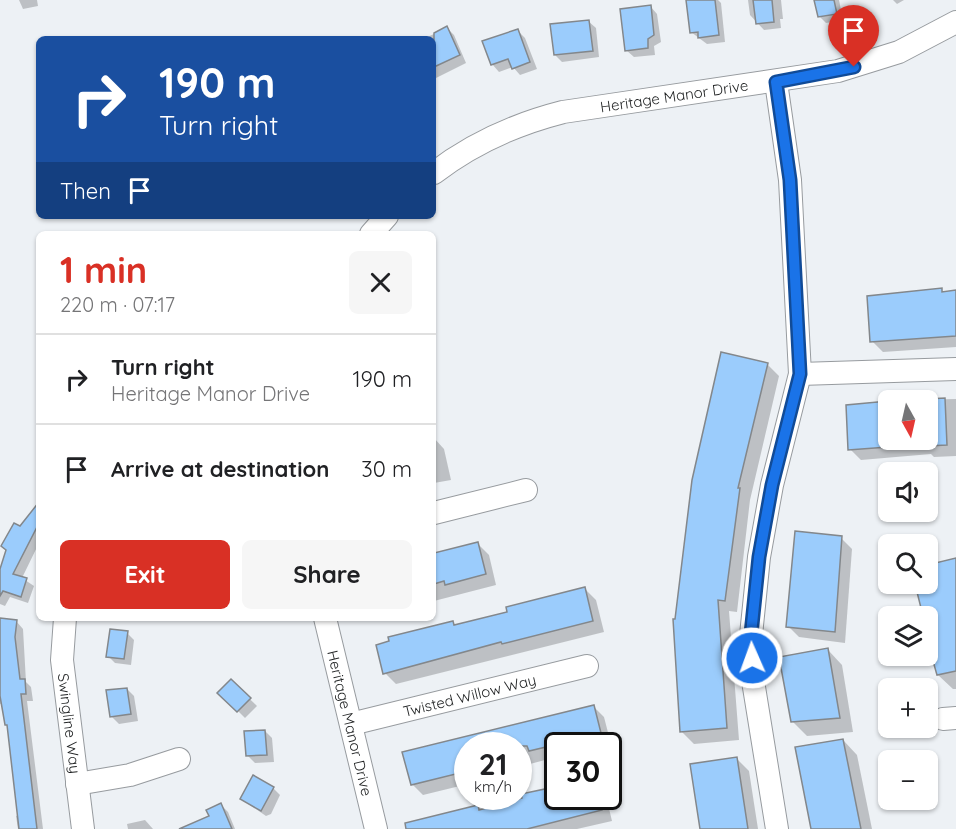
<!DOCTYPE html>
<meta charset="utf-8">
<style>
:root{--surface:#fff;--page:#f6f6f6;--text:#202124;--muted:#757577;--line:#e0e0e0;--accent:#d93025}
body{margin:0;font-family:Quicksand,sans-serif;background:var(--page);color:var(--text);height:100vh;display:flex;flex-direction:column;font-size:22px;white-space:nowrap}
*{box-sizing:border-box;margin:0}
p{font-size:20px;color:var(--muted)}
.icon{flex:none;width:33px;height:33px;fill:none;stroke:currentColor;stroke-width:2;stroke-linecap:round;stroke-linejoin:round}
.map{position:relative;flex:1;overflow:hidden}
.panel{position:absolute;left:36px;top:231px;width:400px;height:390px;display:flex;flex-direction:column;background:var(--surface);border-radius:9px;box-shadow:0 2px 4px #0004}
.panel>*{flex:none}
.banner{position:absolute;left:36px;top:36px;width:400px;height:183px;border-radius:9px;box-shadow:0 2px 4px #0004;background:#1a4fa0;color:#fff;overflow:hidden}
.needle{width:39px;rotate:172deg}
.controls{position:absolute;left:878px;top:390px;display:grid;gap:12px}
.controls a{display:grid;place-items:center;width:60px;height:60px;border-radius:9px;background:var(--surface);box-shadow:0 2px 4px #0004;font-size:30px}
.speed{position:absolute;left:454px;top:732px;display:flex;gap:12px;font-size:30px;font-weight:700;text-align:center}
.speed>*{display:grid;place-content:center;width:78px;height:78px;border-radius:50%;background:var(--surface);box-shadow:0 2px 4px #0004;line-height:1}
.speed small{font-size:15px;font-weight:400}
.speed .limit{border:3px solid #111;border-radius:9px;background:#fff;color:#111}
.pin{position:absolute;display:grid;place-items:center;width:51px;height:51px;color:#fff;margin:-62px -26px;border-radius:50% 50% 50% 0;rotate:-45deg;box-shadow:0 0 6px #0007}
.pin .icon{rotate:45deg}
.me{position:absolute;width:66px;margin:-33px;rotate:358deg;stroke-linejoin:round;filter:drop-shadow(0 0 4px #0008)}
.turn{display:flex;align-items:center;gap:21px;height:126px;padding:0 24px;font-size:27px}
.turn .icon{width:78px;height:78px;stroke-width:2.5}
.turn b{display:block;font-size:42px;line-height:51px}
.then{display:flex;align-items:center;height:57px;padding:0 24px;background:#0003;gap:12px;font-size:22px}
.round{display:grid;place-items:center;flex:none;width:63px;height:63px;border-radius:9px;background:var(--page)}
.headline{display:flex;align-items:center;justify-content:space-between;height:102px;padding:0 24px}
h1{font-size:36px;font-weight:700;line-height:45px;color:var(--accent)}
.button{display:flex;gap:12px;margin-top:auto;padding:12px 24px}
.button a{flex:1;height:69px;border-radius:9px;background:var(--accent);color:#fff;font-size:24px;font-weight:700;line-height:69px;text-align:center}
.button a+a{background:var(--page);color:var(--text)}
ul{padding:0;list-style:none}
li{display:flex;align-items:center;gap:18px;height:90px;padding:0 24px;border-top:2px solid var(--line)}
li div{flex:1}
li b{display:block;font-size:22px}
li em{font-style:normal}
.map>svg:first-child{display:block}
</style>
<div class="map">
<svg width="956" height="829" viewBox="0 0 956 829">
<rect width="100%" height="100%" fill="#edf1f5"/>
<g fill="#0003">
<polygon points="19,0 37,0 38,6 23,9"/>
<polygon points="688,0 718,0 721,3 725,42 707,44 691,32"/>
<polygon points="748,0 781,0 783,19 780,19 781,28 764,30 750,15"/>
<polygon points="816,0 839,0 843,20 826,23 819,16"/>
<polygon points="893,0 904,0 897,4"/>
<polygon points="650,6 657,14 661,42 654,46 655,55 634,57 626,50"/>
<polygon points="588,21 596,28 599,57 562,62 555,55"/>
<polygon points="447,28 454,35 466,63 434,79 434,39 423,39"/>
<polygon points="517,30 525,38 537,69 520,75 513,67 499,72 492,64"/>
<polygon points="941,290 945,293 956,292 956,347 883,352 872,341"/>
<polygon points="767,364 779,376 750,500 737,612 729,611 739,740 694,744 681,731 676,621"/>
<polygon points="956,399 956,456 934,457 931,454 861,460 850,449 847,407 888,401 888,440 927,440 927,400 909,400"/>
<polygon points="434,438 444,449 451,480 434,483"/>
<polygon points="39,505 39,543 22,578 34,586 28,603 10,597 5,606 0,604 0,576 20,528"/>
<polygon points="841,538 852,549 845,643 799,637 788,626"/>
<polygon points="478,544 489,555 496,585 434,601 434,555"/>
<polygon points="956,560 956,689 953,689 938,675 918,584 927,584 927,566"/>
<polygon points="585,589 596,600 604,632 396,684 385,673 453,622 456,626 509,613"/>
<polygon points="16,621 23,629 26,682 31,687 33,701 27,701 43,829 18,829 16,816 19,815 4,703 0,704 0,628"/>
<polygon points="127,633 134,640 131,665 115,663 108,656"/>
<polygon points="828,650 842,665 853,732 807,736 792,721"/>
<polygon points="231,681 257,706 245,718 220,693"/>
<polygon points="127,689 134,696 138,721 119,724 111,716"/>
<polygon points="593,706 604,717 612,748 609,749 609,746 558,746 558,759 556,757 519,767 519,746 468,746 468,784 423,795 412,784 404,753"/>
<polygon points="265,731 272,738 274,762 255,763 248,756"/>
<polygon points="843,740 857,755 872,829 812,829"/>
<polygon points="736,758 749,771 758,829 701,829"/>
<polygon points="558,787 558,796 606,796 612,821 577,829 424,829 478,806 482,810"/>
<polygon points="273,788 280,795 271,814 266,816 241,799"/>
<polygon points="221,805 228,812 235,829 203,829"/>
<polygon points="145,820 153,829 128,829 127,824"/>
</g>
<g fill="#9bccfc" stroke="#83878b" stroke-width="1.5">
<polygon points="686,0 715,0 719,35 698,38 698,32 690,33"/>
<polygon points="753,0 772,0 774,22 756,24"/>
<polygon points="814,0 834,0 837,14 818,17"/>
<polygon points="651,5 654,35 648,39 648,48 625,51 620,9"/>
<polygon points="589,20 593,51 554,55 550,24"/>
<polygon points="447,26 460,55 434,67 434,33"/>
<polygon points="518,29 530,62 512,69 508,59 491,65 482,41"/>
<polygon points="942,288 942,292 956,290 956,336 870,342 867,296"/>
<polygon points="721,352 768,363 738,488 740,488 725,601 718,600 727,728 680,732 673,619 675,619 692,480"/>
<polygon points="945,398 947,445 927,446 927,399"/>
<polygon points="888,401 888,447 848,450 846,405"/>
<polygon points="39,502 39,523 13,574 27,578 21,597 3,591 0,596 0,569 6,550 1,546 14,523 20,526"/>
<polygon points="795,531 842,536 835,632 786,627"/>
<polygon points="478,542 486,574 445,585 444,581 434,584 434,553"/>
<polygon points="956,558 956,671 937,675 927,640 927,616 923,616 915,584 927,584 927,565"/>
<polygon points="585,587 593,621 502,644 501,642 383,674 376,645 389,641 388,637 453,621 454,625 507,612 506,607"/>
<polygon points="0,618 17,620 15,637 20,679 25,679 26,694 21,694 37,829 19,829 7,725 5,725 0,696"/>
<polygon points="110,629 128,631 124,659 106,657"/>
<polygon points="828,648 840,718 791,722 779,657"/>
<polygon points="231,679 251,698 237,712 217,693"/>
<polygon points="127,688 131,714 110,717 106,690"/>
<polygon points="594,705 602,737 570,746 550,746 529,751 527,746 468,746 468,771 411,785 402,752"/>
<polygon points="265,730 267,755 246,756 244,731"/>
<polygon points="843,739 861,829 811,829 795,747"/>
<polygon points="737,757 748,829 700,829 690,764"/>
<polygon points="253,775 274,787 261,811 240,799"/>
<polygon points="545,789 546,793 558,790 558,796 599,796 602,810 527,829 406,829 405,823 478,805 479,810 522,798 521,794"/>
<polygon points="221,803 232,829 179,829 209,816 206,810"/>
</g>
<g fill="none" stroke-linecap="round" stroke-linejoin="round">
<defs>
<g id="street">
<polyline points="776,82 790,180 800,374 772,485 759,557 751,635 753,681 777,829"/>
<path id="s1" d="M434 173C473 143 516 124 563 112L838 71 899 52 956 22"/>
<polyline points="371,234 387,216"/>
<polyline points="800,374 956,369"/>
<polyline points="434,513 526,490"/>
<path id="s2" d="M65 618 62 660 83 829"/>
<path id="s3" d="M325 618 376 829"/>
<polyline points="943,719 956,718"/>
<path id="s4" d="M351 724 587 666"/>
<polyline points="77,784 130,775 179,759"/>
</g>
</defs>
<use href="#street" stroke="#979b9f" stroke-width="24"/>
<use href="#street" stroke="#fff" stroke-width="22"/>
</g>
<g fill="none" stroke-linecap="round" stroke-linejoin="round">
<defs>
<polyline id="route" points="752,658 751,634 759,557 772,485 800,374 790,180 776,82 854,67"/>
</defs>
<use href="#route" stroke="#114b97" stroke-width="15"/>
<use href="#route" stroke="#1a73e8" stroke-width="10"/>
</g>
<g text-anchor="middle" dominant-baseline="central" stroke-width="4.5" stroke-linejoin="round" paint-order="stroke">
<g font-size="15" fill="#1e2021" stroke="#fff">
<text stroke="none"><textPath href="#s1" startOffset="256">Heritage Manor Drive</textPath></text>
<text stroke="none"><textPath href="#s4" startOffset="122">Twisted Willow Way</textPath></text>
<text stroke="none"><textPath href="#s3" startOffset="108">Heritage Manor Drive</textPath></text>
<text stroke="none"><textPath href="#s2" startOffset="106">Swingline Way</textPath></text>
</g>
</g>
</svg>
<div class="controls">
<a><svg class="needle" viewBox="-14 -14 28 28"><path d="M0-13l5 13h-10z" fill="#e53935"/><path d="M0 13l5-13h-10z" fill="#757577"/></svg></a>
<a><svg class="icon" aria-label="sound" viewBox="0 0 24 24"><path d="M4 9h4l5-4v14l-5-4H4zM17 9q2 3 0 6"/></svg></a>
<a><svg class="icon" aria-label="search" viewBox="0 0 24 24"><circle cx="10" cy="10" r="6"/><path d="M15 15l6 6"/></svg></a>
<a><svg class="icon" aria-label="layers" viewBox="0 0 24 24"><path d="M12 4l9 5-9 5-9-5zM3 14l9 5 9-5"/></svg></a>
<a>+</a>
<a>−</a>
</div>
<div class="speed"><div>21<small>km/h</small></div><div class="limit">30</div></div>
<div class="pin" style="left:854px;top:67px;background:#d93025"><svg class="icon" aria-label="arrive" viewBox="0 0 24 24"><path d="M6 21V4h12l-3 4 3 4H6"/></svg></div>
<svg class="me" style="left:752px;top:658px" viewBox="-20 -20 40 40"><circle r="17" fill="#1a73e8" stroke="#fff" stroke-width="3"/><path d="M0-11L8 9 0 5-8 9z" fill="#fff"/></svg>
<div class="banner">
<div class="turn"><svg class="icon" aria-label="right" viewBox="0 0 24 24"><path d="M7 20v-9h11M14 6l5 5-5 5"/></svg><div><b>190 m</b>Turn right</div></div>
<div class="then">Then<svg class="icon" aria-label="arrive" viewBox="0 0 24 24"><path d="M6 21V4h12l-3 4 3 4H6"/></svg></div>
</div>
<section class="panel">
<div class="headline"><div><h1>1 min</h1><p>220 m · 07:17</p></div><a class="round"><svg class="icon" aria-label="close" viewBox="0 0 24 24"><path d="M6 6l12 12M18 6L6 18"/></svg></a></div>
<ul>
<li><svg class="icon" aria-label="right" viewBox="0 0 24 24"><path d="M7 20v-9h11M14 6l5 5-5 5"/></svg><div><b>Turn right</b><p>Heritage Manor Drive</p></div><em>190 m</em></li>
<li><svg class="icon" aria-label="arrive" viewBox="0 0 24 24"><path d="M6 21V4h12l-3 4 3 4H6"/></svg><div><b>Arrive at destination</b></div><em>30 m</em></li>
</ul>
<div class="button"><a>Exit</a><a>Share</a></div>
</section>
</div>
